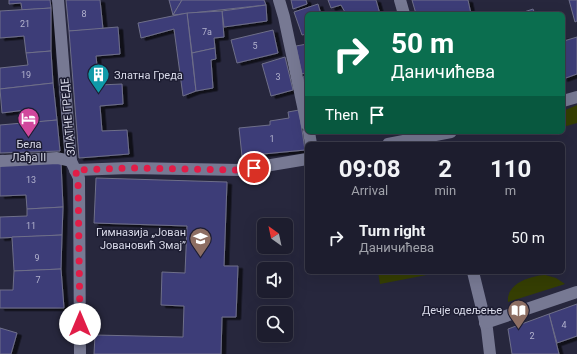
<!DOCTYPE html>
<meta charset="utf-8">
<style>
:root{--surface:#1d1d2e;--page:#2a2a3a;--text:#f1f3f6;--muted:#a0a2aa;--line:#3b3b4a}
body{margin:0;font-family:Roboto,sans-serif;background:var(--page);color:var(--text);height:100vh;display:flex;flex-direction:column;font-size:15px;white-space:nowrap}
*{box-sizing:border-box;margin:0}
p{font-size:13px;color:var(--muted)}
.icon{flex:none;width:22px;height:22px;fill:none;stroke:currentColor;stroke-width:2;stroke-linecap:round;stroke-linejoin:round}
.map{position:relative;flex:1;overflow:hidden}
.drawer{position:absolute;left:305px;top:142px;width:260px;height:132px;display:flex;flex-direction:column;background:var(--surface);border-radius:6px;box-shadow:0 4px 16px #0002,0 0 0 1px var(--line)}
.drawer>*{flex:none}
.hud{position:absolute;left:305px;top:12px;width:260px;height:122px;border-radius:6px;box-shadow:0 4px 16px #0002,0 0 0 1px var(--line);background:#0b6e4f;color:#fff;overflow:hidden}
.needle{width:26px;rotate:327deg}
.controls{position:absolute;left:257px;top:218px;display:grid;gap:8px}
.controls a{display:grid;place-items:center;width:36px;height:36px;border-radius:6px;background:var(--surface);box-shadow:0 4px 16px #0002,0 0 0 1px var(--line);font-size:20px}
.pin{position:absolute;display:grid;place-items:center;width:34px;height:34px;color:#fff;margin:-17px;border:2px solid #fff;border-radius:50%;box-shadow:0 1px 4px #0007}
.me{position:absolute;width:44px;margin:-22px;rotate:0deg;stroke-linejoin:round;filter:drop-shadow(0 0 3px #0008)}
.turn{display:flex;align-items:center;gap:14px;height:84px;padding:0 20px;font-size:18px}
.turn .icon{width:52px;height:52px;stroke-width:2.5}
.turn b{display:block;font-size:28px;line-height:34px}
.then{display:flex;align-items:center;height:38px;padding:0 20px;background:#0003;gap:8px;font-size:15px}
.eta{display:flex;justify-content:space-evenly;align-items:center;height:68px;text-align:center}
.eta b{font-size:24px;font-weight:700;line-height:28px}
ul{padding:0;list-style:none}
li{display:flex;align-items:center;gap:12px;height:56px;padding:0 20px}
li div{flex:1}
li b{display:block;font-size:15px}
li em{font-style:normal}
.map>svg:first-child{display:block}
</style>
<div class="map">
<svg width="577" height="354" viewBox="0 0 577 354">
<defs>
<filter id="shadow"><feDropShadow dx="4.5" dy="2.5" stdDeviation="0" flood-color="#0009"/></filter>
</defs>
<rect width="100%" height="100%" fill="#27273d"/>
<g fill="#353e03">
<polygon points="577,105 577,123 563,127 563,111"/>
<polygon points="378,272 437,272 437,273 380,284"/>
<path d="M545 275 556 278 565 284 508 302C506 283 531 276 545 275Z"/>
</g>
<g fill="#3e3c78" stroke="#6e6f89" filter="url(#shadow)">
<polygon points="9,0 50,0 51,8 22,10 21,3 9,4"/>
<polygon points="66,0 100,0 103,29 69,31"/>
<polygon points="169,0 182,0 173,15"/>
<polygon points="182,0 264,0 266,5 173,15"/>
<polygon points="291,0 306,0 307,4 293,9"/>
<polygon points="328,0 376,0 380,14 346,14 341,5 331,8"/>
<polygon points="412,0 468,0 471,14 416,14"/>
<polygon points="569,0 577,0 577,21 575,22"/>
<polygon points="318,4 321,14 307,14 307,34 302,35 294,12"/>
<polygon points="266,5 267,21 224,27 222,11"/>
<polygon points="51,8 51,51 26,53 24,36 0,38 0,11"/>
<polygon points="533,9 535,14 518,14"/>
<polygon points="222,11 224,37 214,38 215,48 192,53 187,13"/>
<polygon points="187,13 196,91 183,96 174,29 141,38 138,23"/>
<polygon points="118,27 120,54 96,56 99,85 122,84 123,104 100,106 102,131 127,130 129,154 79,158 69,31"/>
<polygon points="273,30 278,53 237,63 231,40"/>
<polygon points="563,36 564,41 577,37 577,74 563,79"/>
<polygon points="307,44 307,72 302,74 296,46"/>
<polygon points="215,48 216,59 211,60 213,88 196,91 192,53"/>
<polygon points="51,51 53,83 0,89 0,68 28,65 26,53"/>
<polygon points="285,57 293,90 271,96 262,64"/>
<polygon points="307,75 307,103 303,77"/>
<polygon points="53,83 57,120 27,123 25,110 2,113 0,89"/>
<polygon points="299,110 305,150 242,156 239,128 270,125 270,121 289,118 288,112"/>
<polygon points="57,120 60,151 0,153 0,125"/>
<polygon points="61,162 63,207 27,209 26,195 0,196 0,165"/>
<polygon points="96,178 227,182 224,266 238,266 236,317 222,317 221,354 94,354 95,335 183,337 184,306 161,305 162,272 185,273 187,226 94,223"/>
<polygon points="63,207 62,235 0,238 0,217 27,216 27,209"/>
<polygon points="62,235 61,269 14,271 12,237"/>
<polygon points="61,269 64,308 0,308 0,290 13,290 14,271"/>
<polygon points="577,304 577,336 557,343 549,314"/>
<polygon points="549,314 559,354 512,354 508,329"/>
<polygon points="0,328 17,333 11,354 0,354"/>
</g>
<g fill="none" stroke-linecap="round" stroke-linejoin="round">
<g stroke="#777993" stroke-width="12">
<polyline points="58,0 71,161 79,178 80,354"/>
<polyline points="279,0 284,17 307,125"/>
<polyline points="400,0 404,14"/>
<polyline points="563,101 577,97"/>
<polyline points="309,132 311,144"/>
<polyline points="388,144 451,132"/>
<polyline points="0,161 57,158 71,161"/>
<polyline points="75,170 129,168 241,170 307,159"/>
<polyline points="473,272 487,329 490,354"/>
<polyline points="485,323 577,292"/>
</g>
</g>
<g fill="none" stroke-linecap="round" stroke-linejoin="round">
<polyline stroke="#e11d48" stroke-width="7" stroke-dasharray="0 12.6" points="80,324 78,178 75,170 129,168 241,170 254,168"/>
</g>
<defs>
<symbol id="building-pin" viewBox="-11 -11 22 30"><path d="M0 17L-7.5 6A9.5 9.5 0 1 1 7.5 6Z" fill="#0f9aa8" stroke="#1d1d32"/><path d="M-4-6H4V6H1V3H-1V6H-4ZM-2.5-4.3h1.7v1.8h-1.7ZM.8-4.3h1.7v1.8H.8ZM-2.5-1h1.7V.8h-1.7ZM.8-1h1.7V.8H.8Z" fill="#fff"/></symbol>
<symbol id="hotel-pin" viewBox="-11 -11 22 30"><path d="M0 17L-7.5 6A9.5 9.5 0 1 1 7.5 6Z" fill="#d1479c" stroke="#1d1d32"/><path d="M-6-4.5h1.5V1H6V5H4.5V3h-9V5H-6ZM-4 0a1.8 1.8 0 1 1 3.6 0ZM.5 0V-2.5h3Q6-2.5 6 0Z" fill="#fff"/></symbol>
<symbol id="school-pin" viewBox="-11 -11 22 30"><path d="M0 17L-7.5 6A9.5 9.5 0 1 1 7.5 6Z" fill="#8d6e63" stroke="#1d1d32"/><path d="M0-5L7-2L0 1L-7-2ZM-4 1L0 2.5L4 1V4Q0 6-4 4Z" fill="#fff"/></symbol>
<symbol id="library-pin" viewBox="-11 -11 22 30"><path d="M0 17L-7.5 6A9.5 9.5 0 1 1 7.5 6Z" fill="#8d6e63" stroke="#1d1d32"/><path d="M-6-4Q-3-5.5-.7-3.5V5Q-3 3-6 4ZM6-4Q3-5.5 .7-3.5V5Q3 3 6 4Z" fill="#fff"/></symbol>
</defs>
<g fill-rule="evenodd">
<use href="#building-pin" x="86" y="62" width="25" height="34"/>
<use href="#hotel-pin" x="16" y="106" width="25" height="34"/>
<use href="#school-pin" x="188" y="226" width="25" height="34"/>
<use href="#library-pin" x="506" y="298" width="25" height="34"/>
</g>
<g text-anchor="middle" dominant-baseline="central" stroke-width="3" stroke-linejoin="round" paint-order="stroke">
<g font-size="9" fill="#b2b2cd">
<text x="84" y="14">8</text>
<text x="25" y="24">21</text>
<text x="207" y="32">7a</text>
<text x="255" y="46">5</text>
<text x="26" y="75">19</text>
<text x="278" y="77">3</text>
<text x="272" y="139">1</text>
<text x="31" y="180">13</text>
<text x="31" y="226">11</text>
<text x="37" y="258">9</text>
<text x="38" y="280">7</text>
<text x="564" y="325">4</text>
<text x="532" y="336">2</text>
</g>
<g font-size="11" fill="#d9dae9" stroke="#1d1d32" text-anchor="end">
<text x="114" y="75" text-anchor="start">Златна Греда</text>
<text x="29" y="144" text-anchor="middle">Бела<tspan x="29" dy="13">Лађа II</tspan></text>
<text x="186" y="232">Гимназија „Јован<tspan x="186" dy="13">Јовановић Змај”</tspan></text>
<text x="502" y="310">Дечје одељење</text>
</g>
<g font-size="11" fill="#d9dae9" stroke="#1d1d32">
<text transform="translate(68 117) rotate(-95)">ЗЛАТНЕ ГРЕДЕ</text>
</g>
</g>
</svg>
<div class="controls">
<a><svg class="needle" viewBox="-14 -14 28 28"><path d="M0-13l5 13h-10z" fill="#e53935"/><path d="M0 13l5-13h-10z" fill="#a0a2aa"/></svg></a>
<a><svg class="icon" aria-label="sound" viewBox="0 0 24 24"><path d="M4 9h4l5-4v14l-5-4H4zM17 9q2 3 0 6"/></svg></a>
<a><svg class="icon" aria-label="search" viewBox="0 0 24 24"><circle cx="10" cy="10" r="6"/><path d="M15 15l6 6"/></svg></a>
</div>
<div class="pin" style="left:254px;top:168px;background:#d93025"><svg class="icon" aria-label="arrive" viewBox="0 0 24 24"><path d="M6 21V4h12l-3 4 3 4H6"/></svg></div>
<svg class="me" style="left:80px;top:324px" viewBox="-20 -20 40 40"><circle r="19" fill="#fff"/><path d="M0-13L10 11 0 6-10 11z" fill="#e11d48"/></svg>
<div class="hud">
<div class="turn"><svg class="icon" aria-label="right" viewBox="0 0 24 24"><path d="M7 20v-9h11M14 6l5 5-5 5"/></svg><div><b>50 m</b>Даничићева</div></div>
<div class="then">Then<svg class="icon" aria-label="arrive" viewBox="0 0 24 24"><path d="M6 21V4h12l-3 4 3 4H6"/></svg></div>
</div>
<section class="drawer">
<div class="eta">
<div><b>09:08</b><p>Arrival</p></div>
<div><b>2</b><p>min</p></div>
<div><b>110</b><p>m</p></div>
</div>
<ul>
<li><svg class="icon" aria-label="right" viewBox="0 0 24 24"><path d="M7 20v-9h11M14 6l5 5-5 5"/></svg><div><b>Turn right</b><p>Даничићева</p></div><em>50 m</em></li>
</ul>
</section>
</div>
